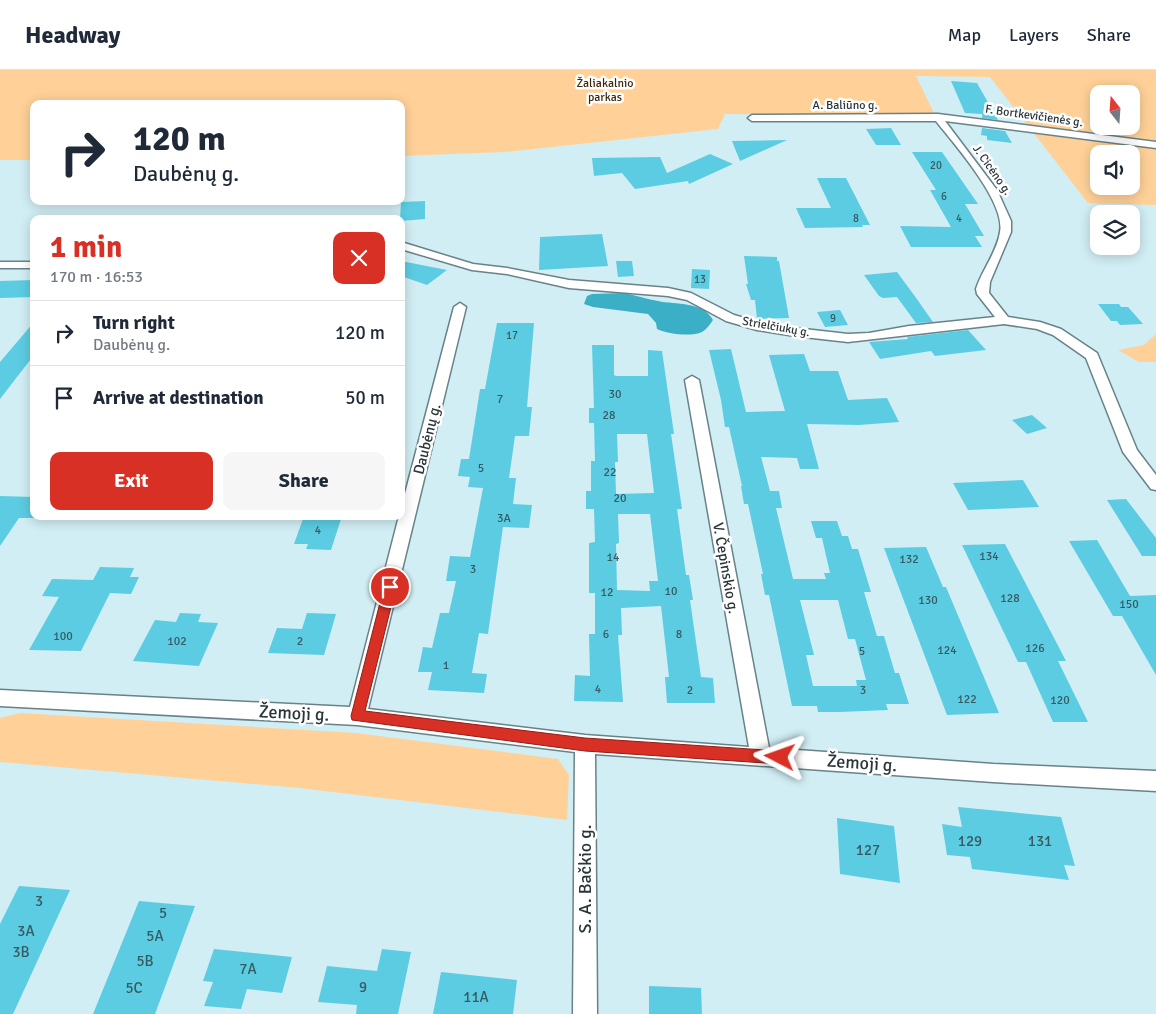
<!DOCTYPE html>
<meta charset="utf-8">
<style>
:root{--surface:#fff;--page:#f6f6f7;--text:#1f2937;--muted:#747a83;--line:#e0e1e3;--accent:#d93025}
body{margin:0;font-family:Signika,sans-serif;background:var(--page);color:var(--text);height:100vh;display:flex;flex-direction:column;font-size:19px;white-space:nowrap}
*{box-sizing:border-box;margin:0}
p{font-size:16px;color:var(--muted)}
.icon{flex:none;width:28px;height:28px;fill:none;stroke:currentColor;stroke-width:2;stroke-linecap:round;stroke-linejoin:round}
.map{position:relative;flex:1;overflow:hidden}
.drawer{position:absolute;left:30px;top:145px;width:375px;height:305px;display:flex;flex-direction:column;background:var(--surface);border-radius:10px;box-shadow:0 2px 12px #0003}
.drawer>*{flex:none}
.hud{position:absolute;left:30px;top:30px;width:375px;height:105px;border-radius:10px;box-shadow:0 2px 12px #0003;background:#fff;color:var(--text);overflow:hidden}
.needle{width:32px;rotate:343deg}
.fabs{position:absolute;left:1090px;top:15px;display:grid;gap:10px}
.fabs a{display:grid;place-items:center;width:50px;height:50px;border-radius:10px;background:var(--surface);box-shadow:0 2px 12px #0003;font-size:25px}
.pin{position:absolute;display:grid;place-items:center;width:42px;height:42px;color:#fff;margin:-21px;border:2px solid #fff;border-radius:50%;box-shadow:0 1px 5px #0007}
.me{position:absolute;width:55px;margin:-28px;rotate:274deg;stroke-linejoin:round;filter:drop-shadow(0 0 4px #0008)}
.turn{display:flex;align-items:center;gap:18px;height:105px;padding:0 20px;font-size:22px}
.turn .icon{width:65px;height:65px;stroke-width:2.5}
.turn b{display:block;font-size:35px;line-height:42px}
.round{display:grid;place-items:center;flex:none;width:52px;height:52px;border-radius:10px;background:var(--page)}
.headline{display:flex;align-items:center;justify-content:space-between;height:85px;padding:0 20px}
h1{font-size:30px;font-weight:700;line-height:38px;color:var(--accent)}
.button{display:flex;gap:10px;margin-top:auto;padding:10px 20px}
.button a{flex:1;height:58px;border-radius:10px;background:var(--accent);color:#fff;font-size:20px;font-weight:700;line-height:58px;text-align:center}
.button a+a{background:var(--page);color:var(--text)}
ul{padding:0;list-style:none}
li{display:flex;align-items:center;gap:15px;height:65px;padding:0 20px;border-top:1px solid var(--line)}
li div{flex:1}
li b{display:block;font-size:19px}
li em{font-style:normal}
header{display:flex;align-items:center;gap:30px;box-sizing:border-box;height:70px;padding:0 25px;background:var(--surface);border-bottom:1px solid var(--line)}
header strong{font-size:24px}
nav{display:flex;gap:28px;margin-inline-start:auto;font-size:18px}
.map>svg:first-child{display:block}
</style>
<header>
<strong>Headway</strong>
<nav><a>Map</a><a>Layers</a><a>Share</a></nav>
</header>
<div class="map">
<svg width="1156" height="944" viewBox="0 0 1156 944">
<rect width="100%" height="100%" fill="#d1eef4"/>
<g fill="#ffd198" fill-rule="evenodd">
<path d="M0 0H1156V135L1088 133 990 7 916 6 935 45 725 44 718 59 505 82 401 86V34H34V90H0ZM1099 24H1131V56H1099ZM1099 84H1131V116H1099Z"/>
<polygon points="1156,264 1156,292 1139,292 1118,280 1144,275"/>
<polygon points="20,643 356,663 558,689 569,705 567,750 299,718 0,692 0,648"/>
</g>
<path fill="#3bafc5" d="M623 223C635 225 646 229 658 231 676 235 703 231 713 250 710 254 707 259 702 262 691 267 668 264 657 259L656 253 648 244 593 237 584 234 587 226 592 224Z"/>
<g fill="#5ccce2" fill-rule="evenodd">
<polygon points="951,11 977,13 998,50 982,48 982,44 965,43"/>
<polygon points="891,58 901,75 876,75 866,59"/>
<polygon points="982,58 1005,61 1012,73 987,70 987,66 981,65"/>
<polygon points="787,70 740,91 732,71"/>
<polygon points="912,82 942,82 978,134 965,134 984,166 975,166 982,177 911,177 900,156 951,157 930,120 936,120"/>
<polygon points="710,84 733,94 689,114 688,111 635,119 622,103 594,106 592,88 660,87 667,103"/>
<polygon points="817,108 846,108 870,155 862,155 863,157 805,158 796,138 831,138"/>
<polygon points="425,131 425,149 401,151 400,149 401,132"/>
<polygon points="602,164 608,196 539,200 540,167"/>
<polygon points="744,186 777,187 777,191 779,191 789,248 757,249 755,230 751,230 746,214 748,214"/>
<polygon points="401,191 447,200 427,215 401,206"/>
<polygon points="616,191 632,191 634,206 618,207"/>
<polygon points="692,199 710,200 709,219 691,218"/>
<polygon points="897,202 914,225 933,252 916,253 897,227 883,228 879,226 864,205"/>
<polygon points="34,210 34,227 0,228 0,211"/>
<polygon points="1098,234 1119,234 1121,237 1128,237 1143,254 1120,255 1117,251 1111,251"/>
<polygon points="840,240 848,255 825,257 817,242"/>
<polygon points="34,252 34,285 0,329 0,292"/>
<polygon points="497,253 534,253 527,337 532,337 529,366 515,366 509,408 516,408 513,434 532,435 529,458 503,457 488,564 479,563 472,603 487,604 484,623 428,620 432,602 418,602 423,577 432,578 440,543 449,543 456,511 446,511 450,486 470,487 483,418 468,417 470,407 458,406 461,389 469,389 480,319 485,319"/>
<polygon points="968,260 986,280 935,286 931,281 880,289 869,272 908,269 907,267"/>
<path d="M592 275H614V305L616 306H648V280L662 281 674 364H671L682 439H677L686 505H689L693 530H690L701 607 713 608 715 633H667L665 607H669L661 536 621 538 622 565H618L623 632 574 631 575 605 590 606 589 564H595V523H589V473L595 472 594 439H586V421H591V391H595L594 353H589V338H594ZM617 364H647L654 423 616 424 615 392H618ZM618 444H650L658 511H649L650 521 617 520 616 474 619 473Z"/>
<path d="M731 279 746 342 785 341 769 285 804 284 810 301H838L848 330 887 328 899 352 859 355 807 354 819 399H800L797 388 761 387 770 421H779L782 438H776L793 509H826L824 503H830L822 468H816L811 451H837L842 466H848L852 479H858L871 522H864L877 566H884L895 603H899L909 634H886L888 640 840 642H818L817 636H792L769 525H765L761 504H763L748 434H744L741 416H742L729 357H725L721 330 709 280ZM800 530H838L848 569H855L866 610H856L857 616H813L806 585H814Z"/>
<polygon points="1032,345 1047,358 1027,364 1012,350"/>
<polygon points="1023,410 1039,437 968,440 953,413"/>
<polygon points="0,426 34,427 34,448 19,448 0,476"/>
<polygon points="1126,429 1156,468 1156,486 1142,486 1107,430"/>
<polygon points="304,446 342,446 331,480 306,479 308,474 294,474"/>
<polygon points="1097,470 1130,526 1156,525 1156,605 1122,546 1113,546 1069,471"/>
<polygon points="1005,474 1066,591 1058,591 1088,652 1053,652 1026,592 1018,592 962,475"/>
<polygon points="926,477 943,517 946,517 999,643 947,645 884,478"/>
<polygon points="100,497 134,498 130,507 139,507 131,524 110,523 81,581 29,580 59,527 42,526 52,509 93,510"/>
<polygon points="180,543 201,544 198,552 218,553 199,596 133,591 155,550 176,552"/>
<polygon points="307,543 336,544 324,585 268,583 277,558 302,559"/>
<polygon points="958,737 1061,747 1075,796 1064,795 1069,810 972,799 970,787 947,785 942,754 962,757"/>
<polygon points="837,748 894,756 900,813 840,804"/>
<polygon points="19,816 70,820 13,944 0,944 0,854"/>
<polygon points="139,831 195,836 155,944 93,944"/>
<polygon points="214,879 292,887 282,923 247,919 241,939 204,936 213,912 203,911"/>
<polygon points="382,879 411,882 398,944 356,944 357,935 318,932 327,896 377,901"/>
<polygon points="441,902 517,910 513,944 433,944"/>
<polygon points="649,916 701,918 702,944 649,944"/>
</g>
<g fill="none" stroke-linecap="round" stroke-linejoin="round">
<defs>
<g id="minor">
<path d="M938 44 1156 72V78L945 51 997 120 1011 151V162L990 212 989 223 1008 247 1040 252 1061 259 1097 283 1137 380 1156 405V420L1151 419 1123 382 1086 288 1053 265 1037 259 1004 254 848 272 795 266 757 260 726 251 687 230 668 226 569 218 507 204 472 200 401 179V172L473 194 507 198 569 210 668 218 691 223 734 245 758 252 795 258 848 264 869 263 909 256 995 247 977 224 976 219C982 200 997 182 1000 162 1006 132 954 74 936 51H752L748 48 752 45Z"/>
<rect x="0" y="192" width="34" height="6"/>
<polygon points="460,233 466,237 368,639 585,665 749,677 685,310 692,306 699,310 769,678 993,694 1156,701 1156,721 993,712 595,684 597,944 573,944 575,682 357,655 0,636 0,620 350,637 399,446 401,446 401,439 454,237"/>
</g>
</defs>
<use href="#minor" stroke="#688288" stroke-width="3"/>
<use href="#minor" fill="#fff" fill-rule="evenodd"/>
</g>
<polygon fill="#d93025" stroke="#8d1f18" points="390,513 394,514 396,517 365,641 585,668 780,681 785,683 787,687 785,692 780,694 585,681 352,650 351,646 384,517 386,514"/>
<g text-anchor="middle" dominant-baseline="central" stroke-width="5" stroke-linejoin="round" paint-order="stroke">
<g font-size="11" fill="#365b62">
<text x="936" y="95">20</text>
<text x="944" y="126">6</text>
<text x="856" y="148">8</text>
<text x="959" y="148">4</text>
<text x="700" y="209">13</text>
<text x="833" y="248">9</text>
<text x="512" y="265">17</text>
</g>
<g font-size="12" fill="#3d2809" stroke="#fff">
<text x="605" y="13">Žaliakalnio<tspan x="605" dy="14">parkas</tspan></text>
</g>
<g font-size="12" fill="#2a3538" stroke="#fff">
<text x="845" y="35">A. Baliūno g.</text>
<text transform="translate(1034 46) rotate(8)">F. Bortkevičienės g.</text>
<text transform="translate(992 100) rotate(55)">J. Cicėno g.</text>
<text transform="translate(776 257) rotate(10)">Strielčiukų g.</text>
</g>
<g font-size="12" fill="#365b62">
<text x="615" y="324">30</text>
<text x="500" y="329">7</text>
<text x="609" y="345">28</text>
<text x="481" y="398">5</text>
<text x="610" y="402">22</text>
<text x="620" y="428">20</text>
<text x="504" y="448">3A</text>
<text x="318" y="460">4</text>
<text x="989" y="486">134</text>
<text x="613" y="487">14</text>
<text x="909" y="489">132</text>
<text x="473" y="499">3</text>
<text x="671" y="521">10</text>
<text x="607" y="522">12</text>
<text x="1010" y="528">128</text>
<text x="928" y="530">130</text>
<text x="1129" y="534">150</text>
<text x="606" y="564">6</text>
<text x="679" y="564">8</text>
<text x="63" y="566">100</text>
<text x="177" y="571">102</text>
<text x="300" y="571">2</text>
<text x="1035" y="578">126</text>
<text x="947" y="580">124</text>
<text x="862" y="581">5</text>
<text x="446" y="595">1</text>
<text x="598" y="619">4</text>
<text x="690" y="620">2</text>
<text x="863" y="620">3</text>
<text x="967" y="629">122</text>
<text x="1060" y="630">120</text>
</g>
<g font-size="15" fill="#2a3538" stroke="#fff">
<text transform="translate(427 369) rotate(-76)">Daubėnų g.</text>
<text transform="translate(726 498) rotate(80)">V. Čepinskio g.</text>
</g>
<g font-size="15" fill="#365b62">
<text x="970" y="771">129</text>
<text x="1040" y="771">131</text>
<text x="868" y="780">127</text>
<text x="39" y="831">3</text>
<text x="163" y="843">5</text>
<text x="26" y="861">3A</text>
<text x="155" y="866">5A</text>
<text x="21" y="882">3B</text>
<text x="145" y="891">5B</text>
<text x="248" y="899">7A</text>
<text x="363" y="917">9</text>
<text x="134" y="918">5C</text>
<text x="476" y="927">11A</text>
</g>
<g font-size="18" fill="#2a3538" stroke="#fff">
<text transform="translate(294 643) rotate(3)">Žemoji g.</text>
<text transform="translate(862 693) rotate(4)">Žemoji g.</text>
<text transform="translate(585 809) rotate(-90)">S. A. Bačkio g.</text>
</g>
</g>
</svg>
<div class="fabs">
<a><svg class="needle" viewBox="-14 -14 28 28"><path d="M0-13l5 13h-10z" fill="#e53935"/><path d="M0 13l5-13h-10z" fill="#747a83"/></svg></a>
<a><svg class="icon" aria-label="sound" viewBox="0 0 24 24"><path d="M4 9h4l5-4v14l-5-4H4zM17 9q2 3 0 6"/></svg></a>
<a><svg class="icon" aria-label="layers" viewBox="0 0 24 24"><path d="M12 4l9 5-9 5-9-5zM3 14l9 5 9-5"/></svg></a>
</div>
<div class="pin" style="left:390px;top:517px;background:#d93025"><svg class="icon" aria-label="arrive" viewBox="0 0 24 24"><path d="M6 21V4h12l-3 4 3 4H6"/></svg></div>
<svg class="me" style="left:780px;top:687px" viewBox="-20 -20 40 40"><path d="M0-17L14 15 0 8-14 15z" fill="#d93025" stroke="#fff" stroke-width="4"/></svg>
<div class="hud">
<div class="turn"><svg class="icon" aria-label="right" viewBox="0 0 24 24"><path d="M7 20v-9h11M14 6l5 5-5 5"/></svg><div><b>120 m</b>Daubėnų g.</div></div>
</div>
<section class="drawer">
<div class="headline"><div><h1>1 min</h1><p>170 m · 16:53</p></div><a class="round" style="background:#d93025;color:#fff"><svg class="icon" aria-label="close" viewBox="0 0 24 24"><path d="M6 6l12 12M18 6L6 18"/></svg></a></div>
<ul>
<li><svg class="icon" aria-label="right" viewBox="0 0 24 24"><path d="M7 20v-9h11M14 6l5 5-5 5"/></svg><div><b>Turn right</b><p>Daubėnų g.</p></div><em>120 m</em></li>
<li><svg class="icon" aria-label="arrive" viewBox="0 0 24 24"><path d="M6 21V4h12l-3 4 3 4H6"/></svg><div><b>Arrive at destination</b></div><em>50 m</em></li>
</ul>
<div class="button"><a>Exit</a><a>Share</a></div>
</section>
</div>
